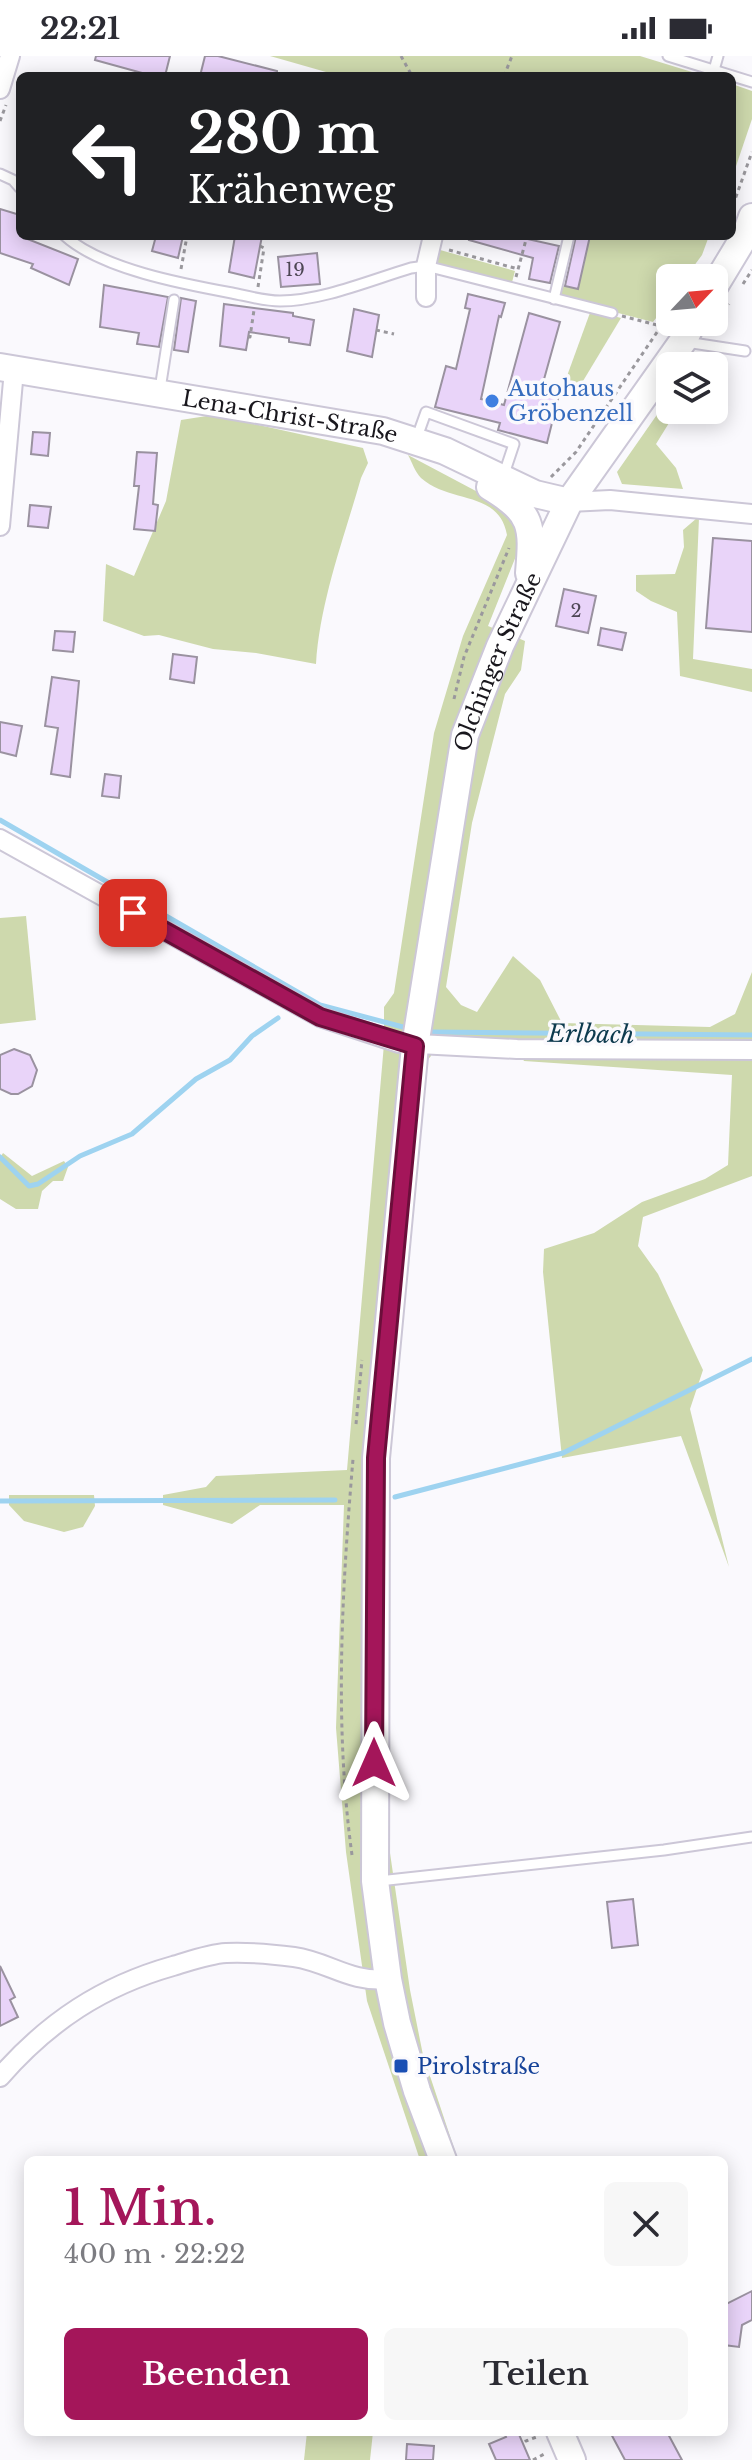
<!DOCTYPE html>
<html lang="de">
<meta charset="utf-8">
<style>
:root{--surface:#fff;--page:#f7f7f7;--text:#2b2b33;--muted:#7c7c81;--accent:#a4165a}
body{margin:0;font-family:"Libre Baskerville",serif;background:var(--page);color:var(--text);height:100vh;display:flex;flex-direction:column;font-size:30px;white-space:nowrap}
*{box-sizing:border-box;margin:0}
p{font-size:26px;color:var(--muted)}
.icon{flex:none;width:44px;height:44px;fill:none;stroke:currentColor;stroke-width:2;stroke-linecap:round;stroke-linejoin:round}
.map{position:relative;flex:1;overflow:hidden}
.drawer{position:absolute;left:24px;top:2100px;width:704px;height:280px;display:flex;flex-direction:column;background:var(--surface);border-radius:12px;box-shadow:0 4px 20px #0003}
.drawer>*{flex:none}
.top-card{position:absolute;left:16px;top:16px;width:720px;height:168px;border-radius:12px;box-shadow:0 4px 20px #0003;background:#202124;color:#fff;overflow:hidden}
.needle{width:52px;rotate:64deg}
.controls{position:absolute;left:656px;top:208px;display:grid;gap:16px}
.controls a{display:grid;place-items:center;width:72px;height:72px;border-radius:12px;background:var(--surface);box-shadow:0 4px 20px #0003;font-size:40px}
.pin{position:absolute;display:grid;place-items:center;width:68px;height:68px;color:#fff;margin:-34px;border-radius:16px;box-shadow:0 4px 12px #0006}
.me{position:absolute;width:88px;margin:-44px;rotate:0deg;stroke-linejoin:round;filter:drop-shadow(0 0 6px #0008)}
.turn{display:flex;align-items:center;gap:28px;height:168px;padding:0 40px;font-size:36px}
.turn .icon{width:104px;height:104px;stroke-width:2.5}
.turn b{display:block;font-size:56px;line-height:68px}
.round{display:grid;place-items:center;flex:none;width:84px;height:84px;border-radius:12px;background:var(--page)}
.headline{display:flex;align-items:center;justify-content:space-between;height:136px;padding:0 40px}
h1{font-size:48px;font-weight:600;line-height:60px;color:var(--accent)}
.cta{display:flex;gap:16px;margin-top:auto;padding:16px 40px}
.cta a{flex:1;height:92px;border-radius:12px;background:var(--accent);color:#fff;font-size:32px;font-weight:600;line-height:92px;text-align:center}
.cta a+a{background:var(--page);color:var(--text)}
.status{display:flex;justify-content:space-between;align-items:center;height:56px;padding:0 40px;background:var(--surface);direction:ltr}
.status svg{height:22px;fill:currentColor}
.map>svg:first-child{display:block}
</style>
<div class="status"><b>22:21</b><svg viewBox="0 0 49 12"><path d="M0 12V9h3v3zM5 12V6h3v6zM10 12V3h3v9zM15 12V0h3v12zM26 1h20v11H26zM47 4h2v5h-2z"/></svg></div>
<div class="map">
<svg width="752" height="2404" viewBox="0 0 752 2404">
<rect width="100%" height="100%" fill="#faf9fd"/>
<g fill="#ced9ad">
<polygon points="270,0 640,0 705,20 340,20"/>
<polygon points="732,28 752,35 752,63 732,122"/>
<polygon points="590,180 709,180 702,199 685,222 670,222 670,244 653,266 560,242 562,230 578,233"/>
<polygon points="433,192 515,215 511,230 429,208"/>
<polygon points="591,254 621,262 577,335 563,331"/>
<polygon points="670,340 670,354 677,354 656,388 676,412 683,433 622,428 617,416"/>
<path d="M213 359 363 392 368 407 361 422C344 482 320 545 316 608L256 597 213 593 159 579 144 580 103 565 106 508 134 520 166 445 181 364Z"/>
<path d="M408 399 506 451 524 480 488 570 525 585 521 614 505 638 472 767 446 931 461 949 477 956 513 900 540 924 562 967 710 971 735 958 752 916V1120L643 1161 638 1190 658 1218 703 1314 690 1353 729 1511 681 1380 562 1402 543 1216 544 1193 594 1177 642 1146 705 1123 728 1109 732 1019 524 1005 517 993 432 984 431 1000 424 1008 389 1406 390 1797 410 1934 423 1999 458 2104H420L367 1945 346 1796 336 1672 344 1449H260L232 1468 163 1449V1439L206 1431 216 1420 347 1414 384 988V951L394 937 434 677 463 580 507 479C499 434 450 448 421 422 415 416 412 406 408 399Z"/>
<polygon points="697,462 699,462 693,603 752,613 752,636 680,620 677,556 651,545 636,535 636,519 675,518 684,491 683,474"/>
<polygon points="26,860 36,964 0,968 0,862"/>
<polygon points="3,1097 32,1120 64,1105 68,1111 63,1125 53,1125 42,1135 38,1153 16,1153 0,1143 0,1102"/>
<polygon points="9,1439 94,1439 95,1450 83,1471 64,1476 24,1465 9,1449"/>
<polygon points="307,2376 373,2376 370,2404 304,2404"/>
</g>
<g fill="none" stroke-linecap="round" stroke-linejoin="round">
<g stroke="#9ed3f0" stroke-width="5">
<polyline points="0,764 320,949 403,971"/>
<polyline points="430,976 752,979"/>
<polyline points="0,1101 29,1130 38,1128 80,1100 132,1078 196,1023 230,1004 252,980 278,962"/>
<polyline points="395,1441 563,1397 752,1303"/>
<polyline points="0,1445 335,1444"/>
</g>
</g>
<g fill="#e9d4f9" stroke="#9a92a0" stroke-width="2">
<polygon points="96,0 170,0 165,20 153,20 95,4"/>
<polygon points="205,0 218,0 277,15 277,20 200,20"/>
<polygon points="0,153 20,159 20,180 78,203 69,229 31,212 33,208 0,197"/>
<polygon points="156,180 183,180 178,202 152,195"/>
<polygon points="235,180 262,180 254,222 229,216"/>
<polygon points="470,180 514,180 559,190 550,227 529,223 533,202 469,184"/>
<polygon points="576,180 590,180 578,233 565,230"/>
<polygon points="317,197 320,228 281,231 278,201"/>
<polygon points="104,229 168,241 159,291 137,288 139,277 100,271"/>
<polygon points="468,238 505,247 501,261 499,260 481,343 504,349 529,257 560,266 541,334 559,339 547,387 498,374 500,367 435,351 446,310 456,313 470,253 465,252"/>
<polygon points="181,242 196,245 188,296 174,294"/>
<polygon points="224,248 293,257 293,260 314,264 310,289 289,286 289,282 249,276 246,294 220,290"/>
<polygon points="354,253 379,259 372,301 347,295"/>
<polygon points="33,376 50,377 48,400 31,398"/>
<polygon points="137,396 157,397 153,448 158,449 155,475 134,473 139,430 134,430"/>
<polygon points="30,449 51,451 48,472 28,470"/>
<polygon points="713,482 752,485 752,576 706,572"/>
<polygon points="564,533 596,540 588,577 556,570"/>
<polygon points="601,572 626,577 622,594 598,589"/>
<polygon points="55,575 75,576 73,596 53,594"/>
<polygon points="173,598 197,601 194,627 170,623"/>
<polygon points="52,621 79,625 70,721 51,718 58,672 45,670"/>
<polygon points="0,666 22,670 16,700 0,696"/>
<polygon points="105,718 121,720 119,742 102,740"/>
<polygon points="14,993 30,999 37,1014 32,1030 18,1038 11,1038 0,1033 0,999"/>
<polygon points="633,1843 638,1889 612,1892 607,1846"/>
<polygon points="0,1910 15,1941 10,1944 18,1961 0,1970"/>
<polygon points="752,2235 752,2264 742,2269 739,2291 724,2289 724,2249"/>
<polygon points="504,2376 518,2376 530,2404 496,2404 489,2388 506,2381"/>
<polygon points="610,2376 667,2376 682,2404 625,2404"/>
<polygon points="407,2388 434,2390 433,2404 406,2404"/>
</g>
<g fill="none" stroke-linecap="round" stroke-linejoin="round">
<defs>
<g id="lane">
<polyline points="668,0 752,26"/>
<polyline points="714,14 718,0"/>
<polyline points="0,118 13,124 20,132"/>
<path d="M65 180C102 213 183 228 232 237 247 240 264 245 280 245 321 245 371 224 411 212L426 210 612 257"/>
<polyline points="554,243 569,180"/>
<polyline points="686,286 745,295"/>
<polyline points="160,333 174,244"/>
<polyline points="416,384 426,356 514,388 503,421"/>
<polyline points="379,1825 664,1794 752,1781"/>
</g>
<g id="street">
<polyline points="0,33 10,0"/>
<polyline points="426,241 426,210 433,180"/>
<polyline points="569,446 610,444 752,458"/>
<polyline points="0,470 14,314"/>
<polyline points="0,783 320,961 399,987 517,993 752,994"/>
<path d="M0 2021C48 1966 102 1930 173 1910 190 1905 209 1898 226 1897 249 1896 271 1898 294 1901 329 1906 350 1927 388 1923"/>
</g>
<g id="secondary">
<polyline points="714,231 746,178 752,161"/>
<path id="s1" d="M0 311 383 375 445 395 535 438 569 446"/>
<path d="M490 431C533 457 533 470 529 517"/>
<path id="s2" d="M443 2104 417 2035 397 1967 388 1923 375 1825 376 1402 415 990 465 679 500 590 569 446 683 285 693 266"/>
<polyline points="560,2376 572,2404"/>
</g>
</defs>
<use href="#lane" stroke="#ccc7d7" stroke-width="13"/>
<use href="#street" stroke="#ccc7d7" stroke-width="22"/>
<use href="#secondary" stroke="#ccc7d7" stroke-width="30"/>
<g stroke="#9a989d" stroke-width="3" stroke-dasharray="4 4" stroke-linecap="butt">
<polyline points="401,0 412,20"/>
<polyline points="504,20 512,0"/>
<polyline points="0,65 6,49"/>
<polyline points="733,149 752,96"/>
<polyline points="449,194 518,213"/>
<polyline points="181,213 187,180"/>
<polyline points="516,221 527,180"/>
<polyline points="743,228 752,214"/>
<polyline points="258,231 264,192 260,190"/>
<polyline points="622,260 661,270"/>
<polyline points="715,268 729,248"/>
<polyline points="376,274 394,278"/>
<polyline points="248,281 250,281 254,254"/>
<polyline points="551,421 576,396 670,257"/>
<polyline points="454,643 464,601 509,492"/>
<polyline points="356,1368 362,1304"/>
<path d="M352 1799C334 1669 342 1533 353 1403"/>
<polyline points="523,2376 526,2385 539,2380"/>
<polyline points="533,2404 546,2397"/>
</g>
<use href="#lane" stroke="#fff" stroke-width="9"/>
<use href="#street" stroke="#fff" stroke-width="18"/>
<use href="#secondary" stroke="#fff" stroke-width="26"/>
</g>
<g fill="none" stroke-linecap="round" stroke-linejoin="round">
<defs>
<polyline id="route" points="133,857 320,961 415,990 376,1402 374,1707"/>
</defs>
<use href="#route" stroke="#6b0e3a" stroke-width="20"/>
<use href="#route" stroke="#a4165a" stroke-width="14"/>
</g>
<circle fill="#3f7fe0" stroke="#faf9fd" stroke-width="3" cx="492" cy="345" r="8"/>
<rect fill="#1a4fb4" stroke="#faf9fd" stroke-width="3" x="393" y="2002" width="16" height="16" rx="4"/>
<g text-anchor="middle" dominant-baseline="central" stroke-width="7" stroke-linejoin="round" paint-order="stroke">
<g font-size="18" fill="#4d4654">
<text x="295" y="214">19</text>
<text x="576" y="555">2</text>
</g>
<g font-size="22" fill="#366cbe" stroke="#faf9fd" text-anchor="start">
<text x="508" y="332">Autohaus<tspan x="508" dy="25">Gröbenzell</tspan></text>
</g>
<g font-size="22" fill="#19171d" stroke="#faf9fd">
<text stroke="none"><textPath href="#s1" startOffset="294">Lena-Christ-Straße</textPath></text>
<text stroke="none"><textPath href="#s2" startOffset="1520">Olchinger Straße</textPath></text>
</g>
<g font-size="22" fill="#164399" stroke="#faf9fd" text-anchor="start">
<text x="417" y="2010">Pirolstraße</text>
</g>
<g font-size="24" font-style="italic" fill="#0d3a4e" stroke="#faf9fd">
<text transform="translate(591 978) rotate(1)">Erlbach</text>
</g>
</g>
</svg>
<div class="controls">
<a><svg class="needle" viewBox="-14 -14 28 28"><path d="M0-13l5 13h-10z" fill="#e53935"/><path d="M0 13l5-13h-10z" fill="#7c7c81"/></svg></a>
<a><svg class="icon" aria-label="layers" viewBox="0 0 24 24"><path d="M12 4l9 5-9 5-9-5zM3 14l9 5 9-5"/></svg></a>
</div>
<div class="pin" style="left:133px;top:857px;background:#d93025"><svg class="icon" aria-label="arrive" viewBox="0 0 24 24"><path d="M6 21V4h12l-3 4 3 4H6"/></svg></div>
<svg class="me" style="left:374px;top:1707px" viewBox="-20 -20 40 40"><path d="M0-17L14 15 0 8-14 15z" fill="#a4165a" stroke="#fff" stroke-width="4"/></svg>
<div class="top-card">
<div class="turn"><svg class="icon" aria-label="left" viewBox="0 0 24 24"><path d="M17 20v-9H6M10 6l-5 5 5 5"/></svg><div><b>280 m</b>Krähenweg</div></div>
</div>
<section class="drawer">
<div class="headline"><div><h1>1 Min.</h1><p>400 m · 22:22</p></div><a class="round"><svg class="icon" aria-label="close" viewBox="0 0 24 24"><path d="M6 6l12 12M18 6L6 18"/></svg></a></div>
<div class="cta"><a>Beenden</a><a>Teilen</a></div>
</section>
</div>
